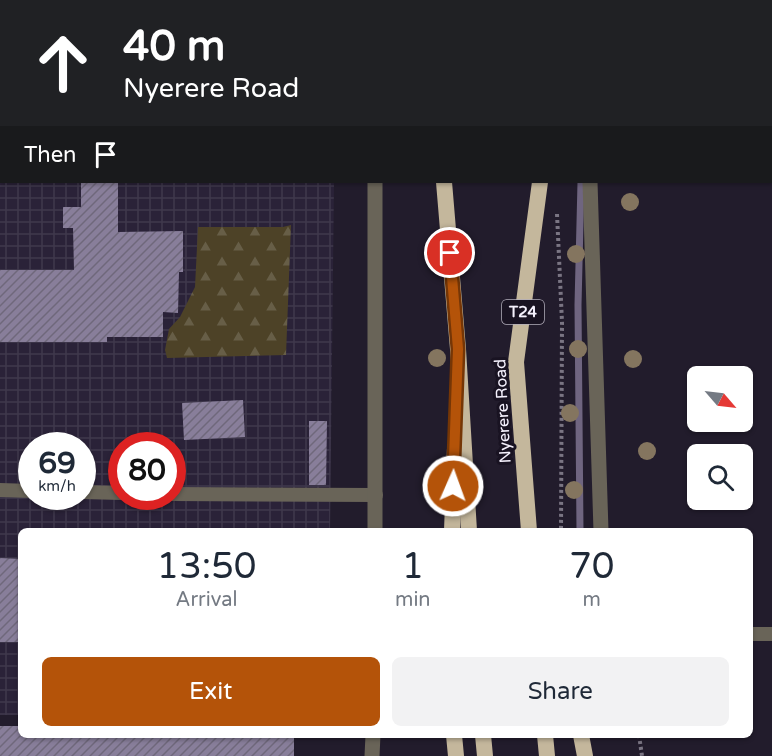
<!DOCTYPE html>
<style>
:root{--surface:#fff;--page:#f2f2f3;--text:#1f2937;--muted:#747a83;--accent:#b45309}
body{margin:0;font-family:"Varela Round",sans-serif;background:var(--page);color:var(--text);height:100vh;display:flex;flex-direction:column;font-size:22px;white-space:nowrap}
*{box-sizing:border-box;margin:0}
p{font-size:20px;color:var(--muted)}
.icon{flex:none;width:33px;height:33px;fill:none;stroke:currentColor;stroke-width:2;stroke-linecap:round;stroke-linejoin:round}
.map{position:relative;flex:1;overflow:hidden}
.side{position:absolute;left:18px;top:528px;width:735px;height:210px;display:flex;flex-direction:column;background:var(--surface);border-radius:9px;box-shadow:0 2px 4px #0004}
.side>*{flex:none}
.guide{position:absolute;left:0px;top:0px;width:772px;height:183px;box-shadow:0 2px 4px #0004;background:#202124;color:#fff;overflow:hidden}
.needle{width:39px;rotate:118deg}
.tools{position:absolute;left:687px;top:366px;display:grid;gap:12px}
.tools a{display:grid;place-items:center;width:66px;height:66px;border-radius:9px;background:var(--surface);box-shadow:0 2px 4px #0004;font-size:30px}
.speed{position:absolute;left:18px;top:432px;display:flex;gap:12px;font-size:30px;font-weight:700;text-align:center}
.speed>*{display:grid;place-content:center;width:78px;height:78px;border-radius:50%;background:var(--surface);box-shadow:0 2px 4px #0004;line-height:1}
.speed small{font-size:15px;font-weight:400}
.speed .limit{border:9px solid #d22;background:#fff;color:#111}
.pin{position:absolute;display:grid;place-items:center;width:51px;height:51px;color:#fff;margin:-26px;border:3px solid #fff;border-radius:50%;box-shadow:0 2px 6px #0007}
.me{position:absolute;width:66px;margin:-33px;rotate:2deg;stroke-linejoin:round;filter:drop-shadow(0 0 4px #0008)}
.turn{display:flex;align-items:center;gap:21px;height:126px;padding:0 24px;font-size:27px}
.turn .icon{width:78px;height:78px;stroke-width:2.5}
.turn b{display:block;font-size:42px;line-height:51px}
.then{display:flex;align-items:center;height:57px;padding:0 24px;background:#0003;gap:12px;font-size:22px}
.eta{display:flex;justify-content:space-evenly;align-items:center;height:102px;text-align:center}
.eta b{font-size:36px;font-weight:600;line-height:42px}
.button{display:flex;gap:12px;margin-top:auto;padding:12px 24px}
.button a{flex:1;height:69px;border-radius:9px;background:var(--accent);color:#fff;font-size:24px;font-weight:600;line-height:69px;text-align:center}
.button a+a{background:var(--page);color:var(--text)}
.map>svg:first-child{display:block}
</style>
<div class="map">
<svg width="772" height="756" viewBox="0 0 772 756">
<defs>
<pattern id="industrial-grid" width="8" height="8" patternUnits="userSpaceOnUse" patternTransform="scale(1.5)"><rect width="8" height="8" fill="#2a2238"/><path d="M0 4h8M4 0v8" fill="none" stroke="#3f384c"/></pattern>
<pattern id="forest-firs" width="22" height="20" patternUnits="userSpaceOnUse" patternTransform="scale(1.5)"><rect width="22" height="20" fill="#4d4227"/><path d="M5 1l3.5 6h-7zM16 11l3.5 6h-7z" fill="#675e47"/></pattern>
<pattern id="building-hatch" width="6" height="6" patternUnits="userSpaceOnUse" patternTransform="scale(1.5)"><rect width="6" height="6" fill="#887e9a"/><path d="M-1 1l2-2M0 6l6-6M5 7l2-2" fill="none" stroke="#6f687b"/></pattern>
</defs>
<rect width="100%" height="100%" fill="#221c2c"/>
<path fill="url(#industrial-grid)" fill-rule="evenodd" d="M0 0H336L2 2V182H334L330 531H21V715H0ZM32 446H82V496H32ZM122 446H172V496H122Z"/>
<polygon fill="url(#forest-firs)" points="291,225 286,355 167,358 165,350 169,329 180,317 195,287 198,227 283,227"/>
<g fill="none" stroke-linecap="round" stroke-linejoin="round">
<g stroke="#6f6580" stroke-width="7">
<polyline points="565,0 565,2"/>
<polyline points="580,531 578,305 581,182"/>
</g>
</g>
<g fill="url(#building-hatch)">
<polygon points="81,182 118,182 118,232 183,231 183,272 179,272 178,313 163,312 163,337 107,337 107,342 0,342 0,270 74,270 73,228 63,228 63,207 81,207"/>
<polygon points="243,400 245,437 184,440 182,403"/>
<polygon points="309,421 327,421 326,485 309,485"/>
<polygon points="0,558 21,559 21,642 0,642"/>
<polygon points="0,726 21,726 21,735 294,735 294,756 0,756"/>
</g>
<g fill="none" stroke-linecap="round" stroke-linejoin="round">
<g stroke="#7a7583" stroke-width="4" stroke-dasharray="3 3" stroke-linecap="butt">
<polyline points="557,214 562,322 561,531"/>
<polyline points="639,735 642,756"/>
</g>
<g stroke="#696458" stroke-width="14">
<polyline points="0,57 2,57"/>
<polyline points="0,490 32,491"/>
<polyline points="82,492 122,493"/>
<polyline points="172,494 376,495"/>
<polyline points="750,634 772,634"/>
</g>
<g stroke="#696458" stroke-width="15">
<polyline points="589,0 589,2"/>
<polyline points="376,2 376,0"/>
<polyline points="375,182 375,531"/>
<polyline points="590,182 601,531"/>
<polyline points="372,756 373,735"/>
</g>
<g stroke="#c4b79c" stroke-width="16">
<polyline points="446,2 446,0"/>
<polyline points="543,2 543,0"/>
<polyline points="444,182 458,349 469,531"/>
<polyline points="452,531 455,448"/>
<polyline points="529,531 516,362 540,182"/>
<polyline points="454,735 456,756"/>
<polyline points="483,735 485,756"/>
<polyline points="545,735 547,756"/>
<polyline points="581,735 585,756"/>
</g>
</g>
<g fill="#84755f">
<circle cx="630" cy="202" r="9"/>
<circle cx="576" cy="254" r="9"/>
<circle cx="578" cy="349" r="9"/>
<circle cx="437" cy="358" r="9"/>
<circle cx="633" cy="359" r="9"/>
<circle cx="570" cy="413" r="9"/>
<circle cx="647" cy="451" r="9"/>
<circle cx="574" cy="490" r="9"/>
</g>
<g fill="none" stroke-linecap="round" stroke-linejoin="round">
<defs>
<polyline id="route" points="450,253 458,349 453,486"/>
</defs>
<use href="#route" stroke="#753606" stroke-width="15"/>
<use href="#route" stroke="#b45309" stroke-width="10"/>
</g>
<g text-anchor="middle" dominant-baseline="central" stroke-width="6" stroke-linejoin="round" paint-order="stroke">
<rect fill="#191322" stroke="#b3aebb" stroke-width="1.5" x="502" y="300" width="42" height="24" rx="4.5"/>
<g font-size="15" font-weight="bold" fill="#f5f1fd">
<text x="523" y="312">T24</text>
</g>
<g font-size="16" fill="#f5f1fd" stroke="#191322">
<text transform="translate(503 411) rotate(-93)">Nyerere Road</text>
</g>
</g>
</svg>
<div class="tools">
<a><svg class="needle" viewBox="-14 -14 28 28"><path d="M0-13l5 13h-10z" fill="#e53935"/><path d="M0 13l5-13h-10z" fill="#747a83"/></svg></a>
<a><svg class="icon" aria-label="search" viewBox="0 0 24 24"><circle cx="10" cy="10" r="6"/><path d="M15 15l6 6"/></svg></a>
</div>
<div class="speed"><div>69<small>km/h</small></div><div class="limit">80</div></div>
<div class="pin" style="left:450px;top:253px;background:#d93025"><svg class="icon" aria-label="arrive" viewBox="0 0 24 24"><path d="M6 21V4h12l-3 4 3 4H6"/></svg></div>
<svg class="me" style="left:453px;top:486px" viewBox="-20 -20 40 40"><circle r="17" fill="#b45309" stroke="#fff" stroke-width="3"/><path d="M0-11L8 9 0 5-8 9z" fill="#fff"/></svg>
<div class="guide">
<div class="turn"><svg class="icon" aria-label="ahead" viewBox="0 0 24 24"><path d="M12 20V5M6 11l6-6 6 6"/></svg><div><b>40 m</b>Nyerere Road</div></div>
<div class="then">Then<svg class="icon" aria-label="arrive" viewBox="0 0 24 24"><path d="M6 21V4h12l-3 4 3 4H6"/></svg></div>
</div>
<section class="side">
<div class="eta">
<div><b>13:50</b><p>Arrival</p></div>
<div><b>1</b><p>min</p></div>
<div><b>70</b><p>m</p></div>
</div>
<div class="button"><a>Exit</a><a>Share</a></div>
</section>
</div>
